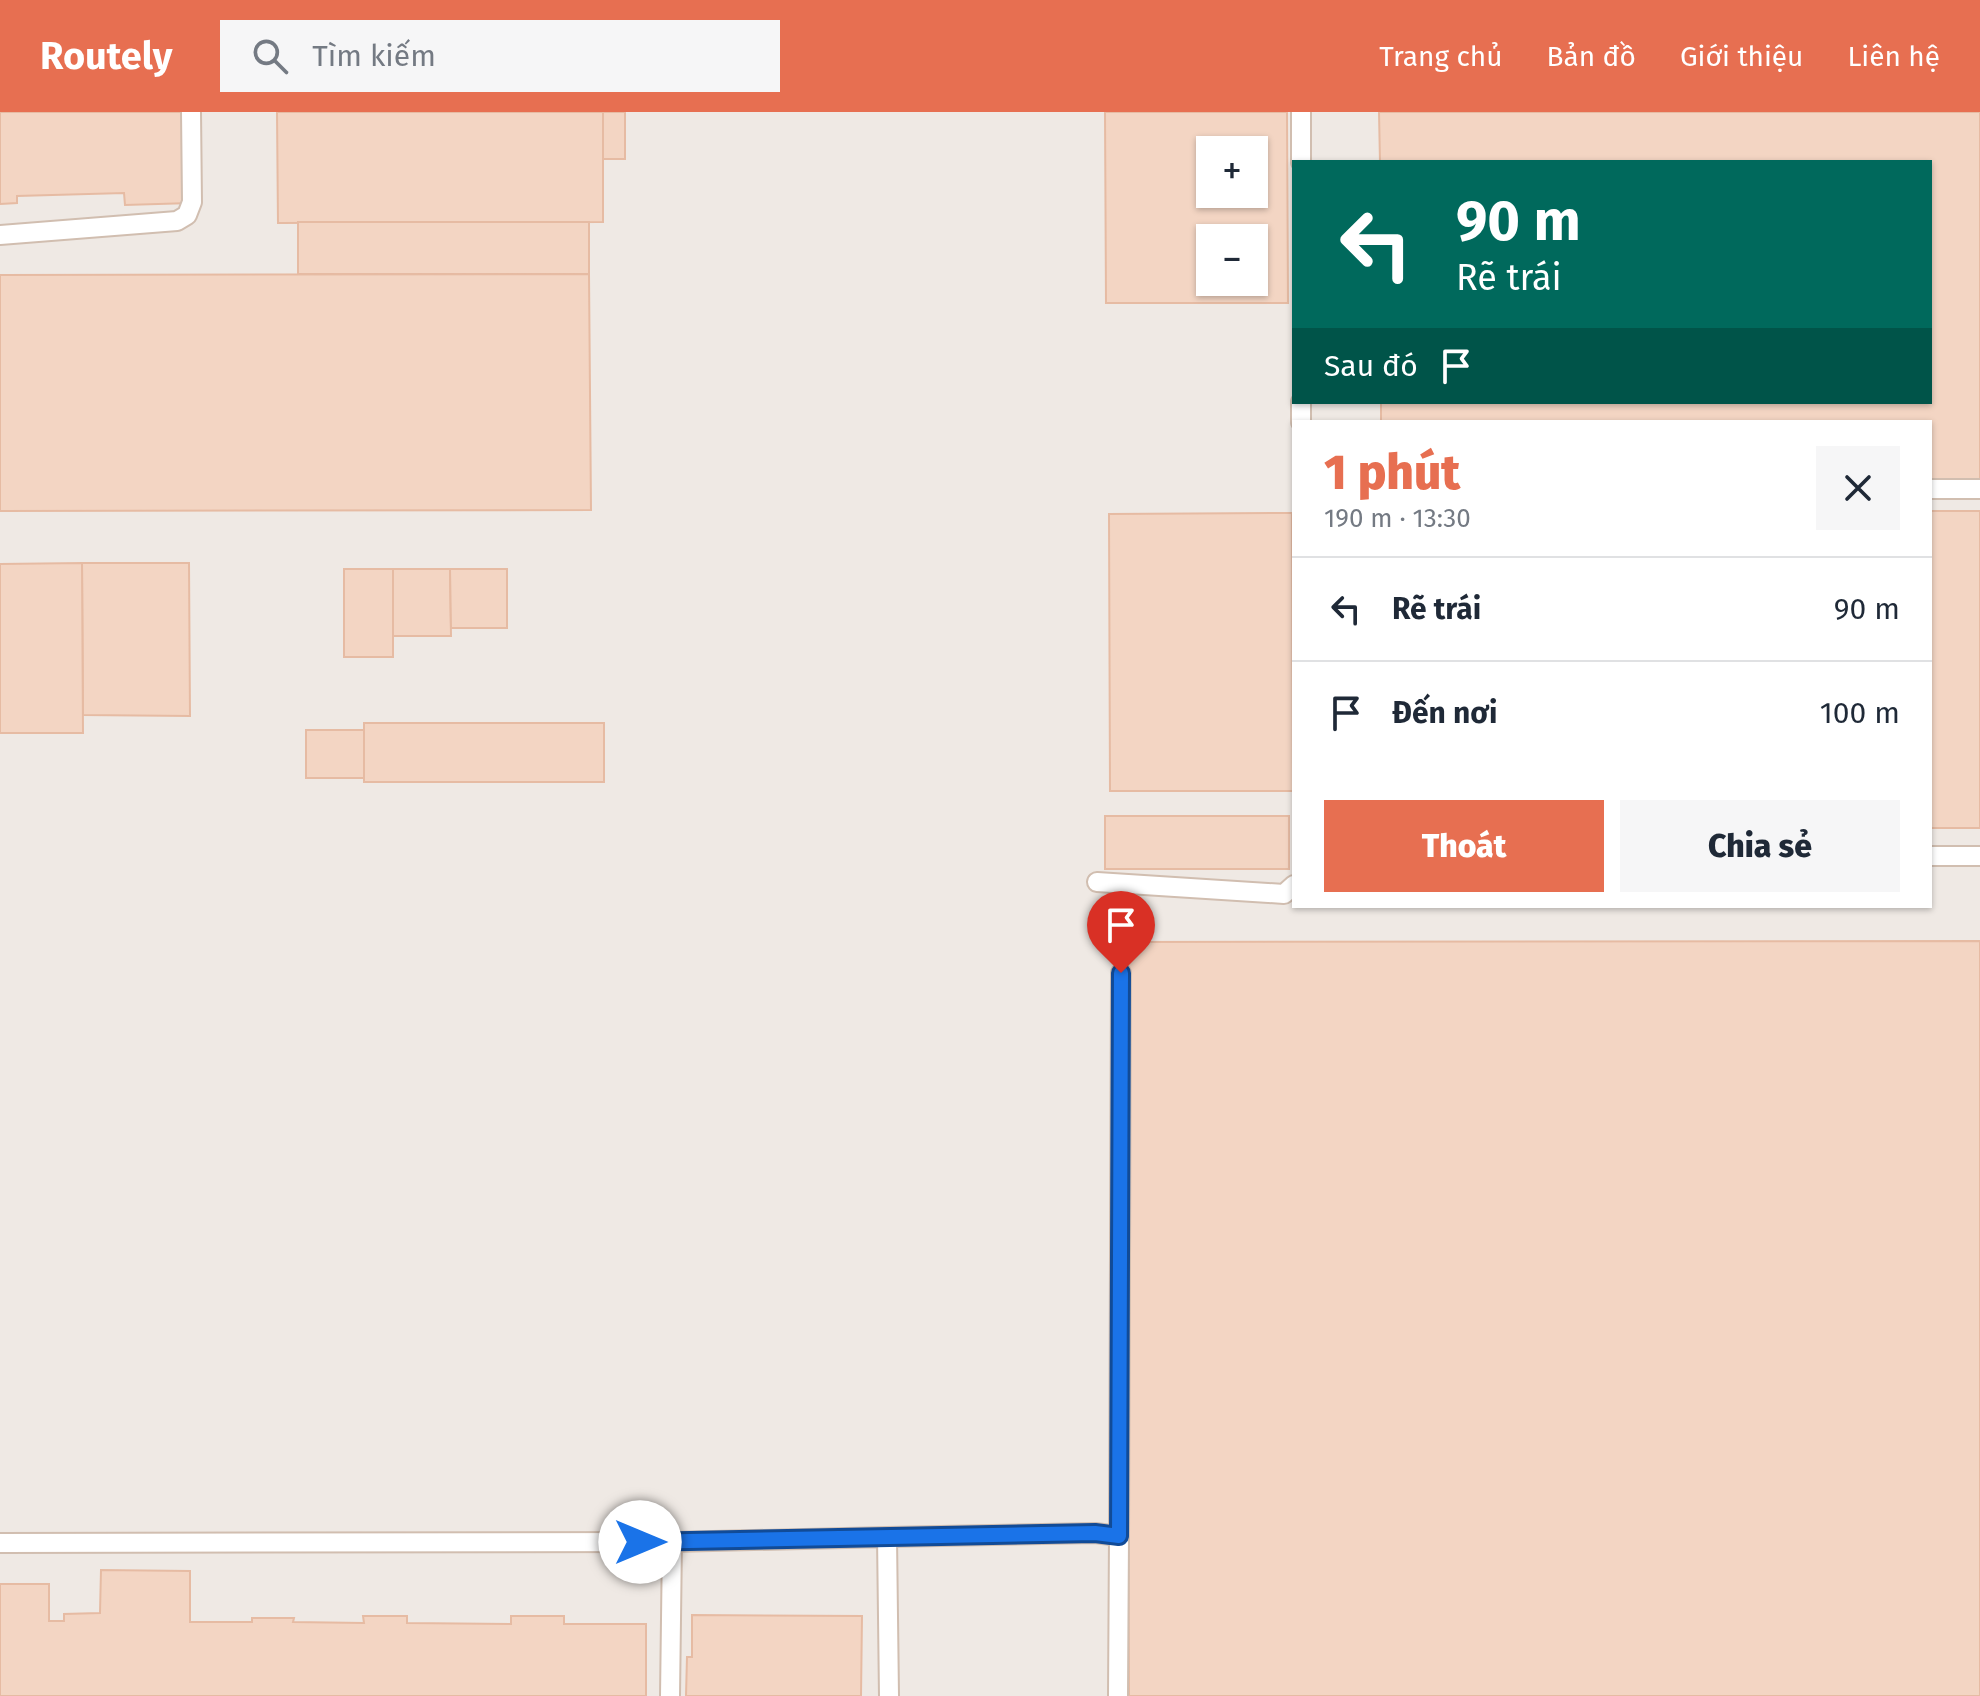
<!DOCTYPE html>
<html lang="vi">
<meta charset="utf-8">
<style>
:root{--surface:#fff;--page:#f6f6f7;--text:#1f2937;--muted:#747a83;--line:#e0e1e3;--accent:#e76f51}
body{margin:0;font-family:"Fira Sans",sans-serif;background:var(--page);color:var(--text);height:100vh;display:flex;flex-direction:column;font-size:30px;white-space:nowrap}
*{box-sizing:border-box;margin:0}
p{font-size:26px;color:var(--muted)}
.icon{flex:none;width:44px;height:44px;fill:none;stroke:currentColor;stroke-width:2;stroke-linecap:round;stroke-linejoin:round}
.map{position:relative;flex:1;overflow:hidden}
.details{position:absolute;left:1292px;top:308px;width:640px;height:488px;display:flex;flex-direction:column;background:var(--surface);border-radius:0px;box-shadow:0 2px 6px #0004}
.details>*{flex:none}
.hud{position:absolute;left:1292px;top:48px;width:640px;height:244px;border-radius:0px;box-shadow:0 2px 6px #0004;background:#00695c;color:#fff;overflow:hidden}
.buttons{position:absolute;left:1196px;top:24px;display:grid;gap:16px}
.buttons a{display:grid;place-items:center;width:72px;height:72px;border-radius:0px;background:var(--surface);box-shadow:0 2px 6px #0004;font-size:40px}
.pin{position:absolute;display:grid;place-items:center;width:68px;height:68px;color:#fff;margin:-82px -34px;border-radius:50% 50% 50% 0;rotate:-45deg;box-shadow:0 0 8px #0007}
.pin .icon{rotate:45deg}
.me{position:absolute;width:88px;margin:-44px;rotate:90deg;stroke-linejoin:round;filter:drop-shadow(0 0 6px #0008)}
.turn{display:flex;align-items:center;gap:28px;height:168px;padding:0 32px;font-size:36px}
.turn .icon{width:104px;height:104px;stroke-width:2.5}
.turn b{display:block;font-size:56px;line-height:68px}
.then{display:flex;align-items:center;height:76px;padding:0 32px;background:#0003;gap:16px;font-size:30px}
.round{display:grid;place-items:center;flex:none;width:84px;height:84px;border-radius:0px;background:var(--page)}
.overview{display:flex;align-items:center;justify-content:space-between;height:136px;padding:0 32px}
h1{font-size:48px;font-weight:800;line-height:60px;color:var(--accent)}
.button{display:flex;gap:16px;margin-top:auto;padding:16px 32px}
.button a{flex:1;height:92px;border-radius:0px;background:var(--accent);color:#fff;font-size:32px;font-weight:800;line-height:92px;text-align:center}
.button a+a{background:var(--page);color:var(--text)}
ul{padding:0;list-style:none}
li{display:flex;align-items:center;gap:24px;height:104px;padding:0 32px;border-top:2px solid var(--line)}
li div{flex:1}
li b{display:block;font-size:30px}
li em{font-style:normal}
header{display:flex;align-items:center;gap:48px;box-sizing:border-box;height:112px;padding:0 40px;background:var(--accent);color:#fff}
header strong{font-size:38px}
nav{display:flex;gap:44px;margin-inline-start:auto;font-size:28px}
.search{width:560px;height:72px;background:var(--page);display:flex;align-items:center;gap:20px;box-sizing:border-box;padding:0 28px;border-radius:0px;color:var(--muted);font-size:30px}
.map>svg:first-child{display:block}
</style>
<header>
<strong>Routely</strong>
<div class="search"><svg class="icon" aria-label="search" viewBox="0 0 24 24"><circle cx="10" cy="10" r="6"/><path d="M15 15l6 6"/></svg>Tìm kiếm</div>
<nav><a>Trang chủ</a><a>Bản đồ</a><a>Giới thiệu</a><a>Liên hệ</a></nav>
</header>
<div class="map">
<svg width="1980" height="1584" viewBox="0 0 1980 1584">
<rect width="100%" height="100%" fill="#fdf6ec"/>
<path fill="#efe9e4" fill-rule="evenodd" d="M0 0H1980V1584H0ZM1210 38H1254V82H1210ZM1294 50H1930V290H1294ZM1210 126H1254V170H1210ZM1294 310H1930V794H1294Z"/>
<g fill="#f3d5c3" stroke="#e6bba3" stroke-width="2" fill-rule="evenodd">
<polygon points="0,0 188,0 191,91 125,93 124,81 17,84 17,91 0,92"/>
<polygon points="277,0 603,0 603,110 278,111"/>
<rect x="603" y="0" width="22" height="47"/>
<path d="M1105 0H1287L1288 191H1106ZM1210 38H1254V82H1210ZM1210 126H1254V170H1210Z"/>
<polygon points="1379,0 1980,0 1980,371 1930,371 1930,310 1381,310 1381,290 1930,290 1930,50 1380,50"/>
<rect x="298" y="110" width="291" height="52"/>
<polygon points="589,162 591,398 0,399 0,163"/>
<rect x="1930" y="399" width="50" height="317"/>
<polygon points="1292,401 1293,679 1110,679 1109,402"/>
<polygon points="82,451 189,451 190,604 83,603"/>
<polygon points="82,451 83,621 0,621 0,452"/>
<rect x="344" y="457" width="49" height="88"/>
<polygon points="393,457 450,457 451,524 393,524"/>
<polygon points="450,457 507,457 507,516 451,516"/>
<rect x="364" y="611" width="240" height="59"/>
<rect x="306" y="618" width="58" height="48"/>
<rect x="1105" y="704" width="184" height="53"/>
<polygon points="1980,829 1980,1584 1129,1584 1126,830"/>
<polygon points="101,1458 190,1459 190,1510 252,1510 252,1506 294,1506 293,1510 364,1511 363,1504 407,1504 407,1511 511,1512 511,1504 564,1504 564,1512 646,1512 646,1584 0,1584 0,1472 49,1472 49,1509 64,1509 64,1502 100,1501"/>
<polygon points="692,1503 862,1504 861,1584 686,1584 687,1545 692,1545"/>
</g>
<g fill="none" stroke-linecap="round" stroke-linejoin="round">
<defs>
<g id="service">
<polyline points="1301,50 1301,0"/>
<polyline points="0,123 177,109 187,103 192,90 191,0"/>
<polyline points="1301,310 1301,290"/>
<polyline points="1930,377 1980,377"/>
<polyline points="1930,744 1980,744"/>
<polyline points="1097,770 1284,782 1294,773"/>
<polyline points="1119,1424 1121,861"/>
<polyline points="887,1425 1095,1421 1119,1424 1118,1584"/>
<polyline points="0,1431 672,1430 887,1425 889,1584"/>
<polyline points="670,1584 672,1430"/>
</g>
</defs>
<use href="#service" stroke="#d1beb0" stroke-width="22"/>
<use href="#service" stroke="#fff" stroke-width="18"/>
</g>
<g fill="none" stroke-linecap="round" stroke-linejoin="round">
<defs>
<polyline id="route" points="640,1430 1095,1421 1119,1424 1121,861"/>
</defs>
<use href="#route" stroke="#114b97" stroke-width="20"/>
<use href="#route" stroke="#1a73e8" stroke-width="14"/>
</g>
</svg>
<div class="buttons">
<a>+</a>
<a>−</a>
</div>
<div class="pin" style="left:1121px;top:861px;background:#d93025"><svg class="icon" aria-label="arrive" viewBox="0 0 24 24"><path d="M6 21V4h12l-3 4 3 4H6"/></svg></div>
<svg class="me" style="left:640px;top:1430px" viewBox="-20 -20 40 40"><circle r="19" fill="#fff"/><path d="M0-13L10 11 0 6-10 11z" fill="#1a73e8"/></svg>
<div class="hud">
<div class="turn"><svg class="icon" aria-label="left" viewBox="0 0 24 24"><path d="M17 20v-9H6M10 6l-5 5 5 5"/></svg><div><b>90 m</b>Rẽ trái</div></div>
<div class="then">Sau đó<svg class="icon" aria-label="arrive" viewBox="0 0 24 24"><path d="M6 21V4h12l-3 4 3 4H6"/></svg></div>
</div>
<section class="details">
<div class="overview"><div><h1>1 phút</h1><p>190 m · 13:30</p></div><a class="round"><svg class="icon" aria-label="close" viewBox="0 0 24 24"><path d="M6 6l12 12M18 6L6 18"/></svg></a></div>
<ul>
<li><svg class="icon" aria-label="left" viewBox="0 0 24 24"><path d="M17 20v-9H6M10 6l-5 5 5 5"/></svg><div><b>Rẽ trái</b></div><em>90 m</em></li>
<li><svg class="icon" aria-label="arrive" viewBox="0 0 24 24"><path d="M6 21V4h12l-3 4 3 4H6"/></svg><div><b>Đến nơi</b></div><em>100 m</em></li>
</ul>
<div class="button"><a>Thoát</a><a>Chia sẻ</a></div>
</section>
</div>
